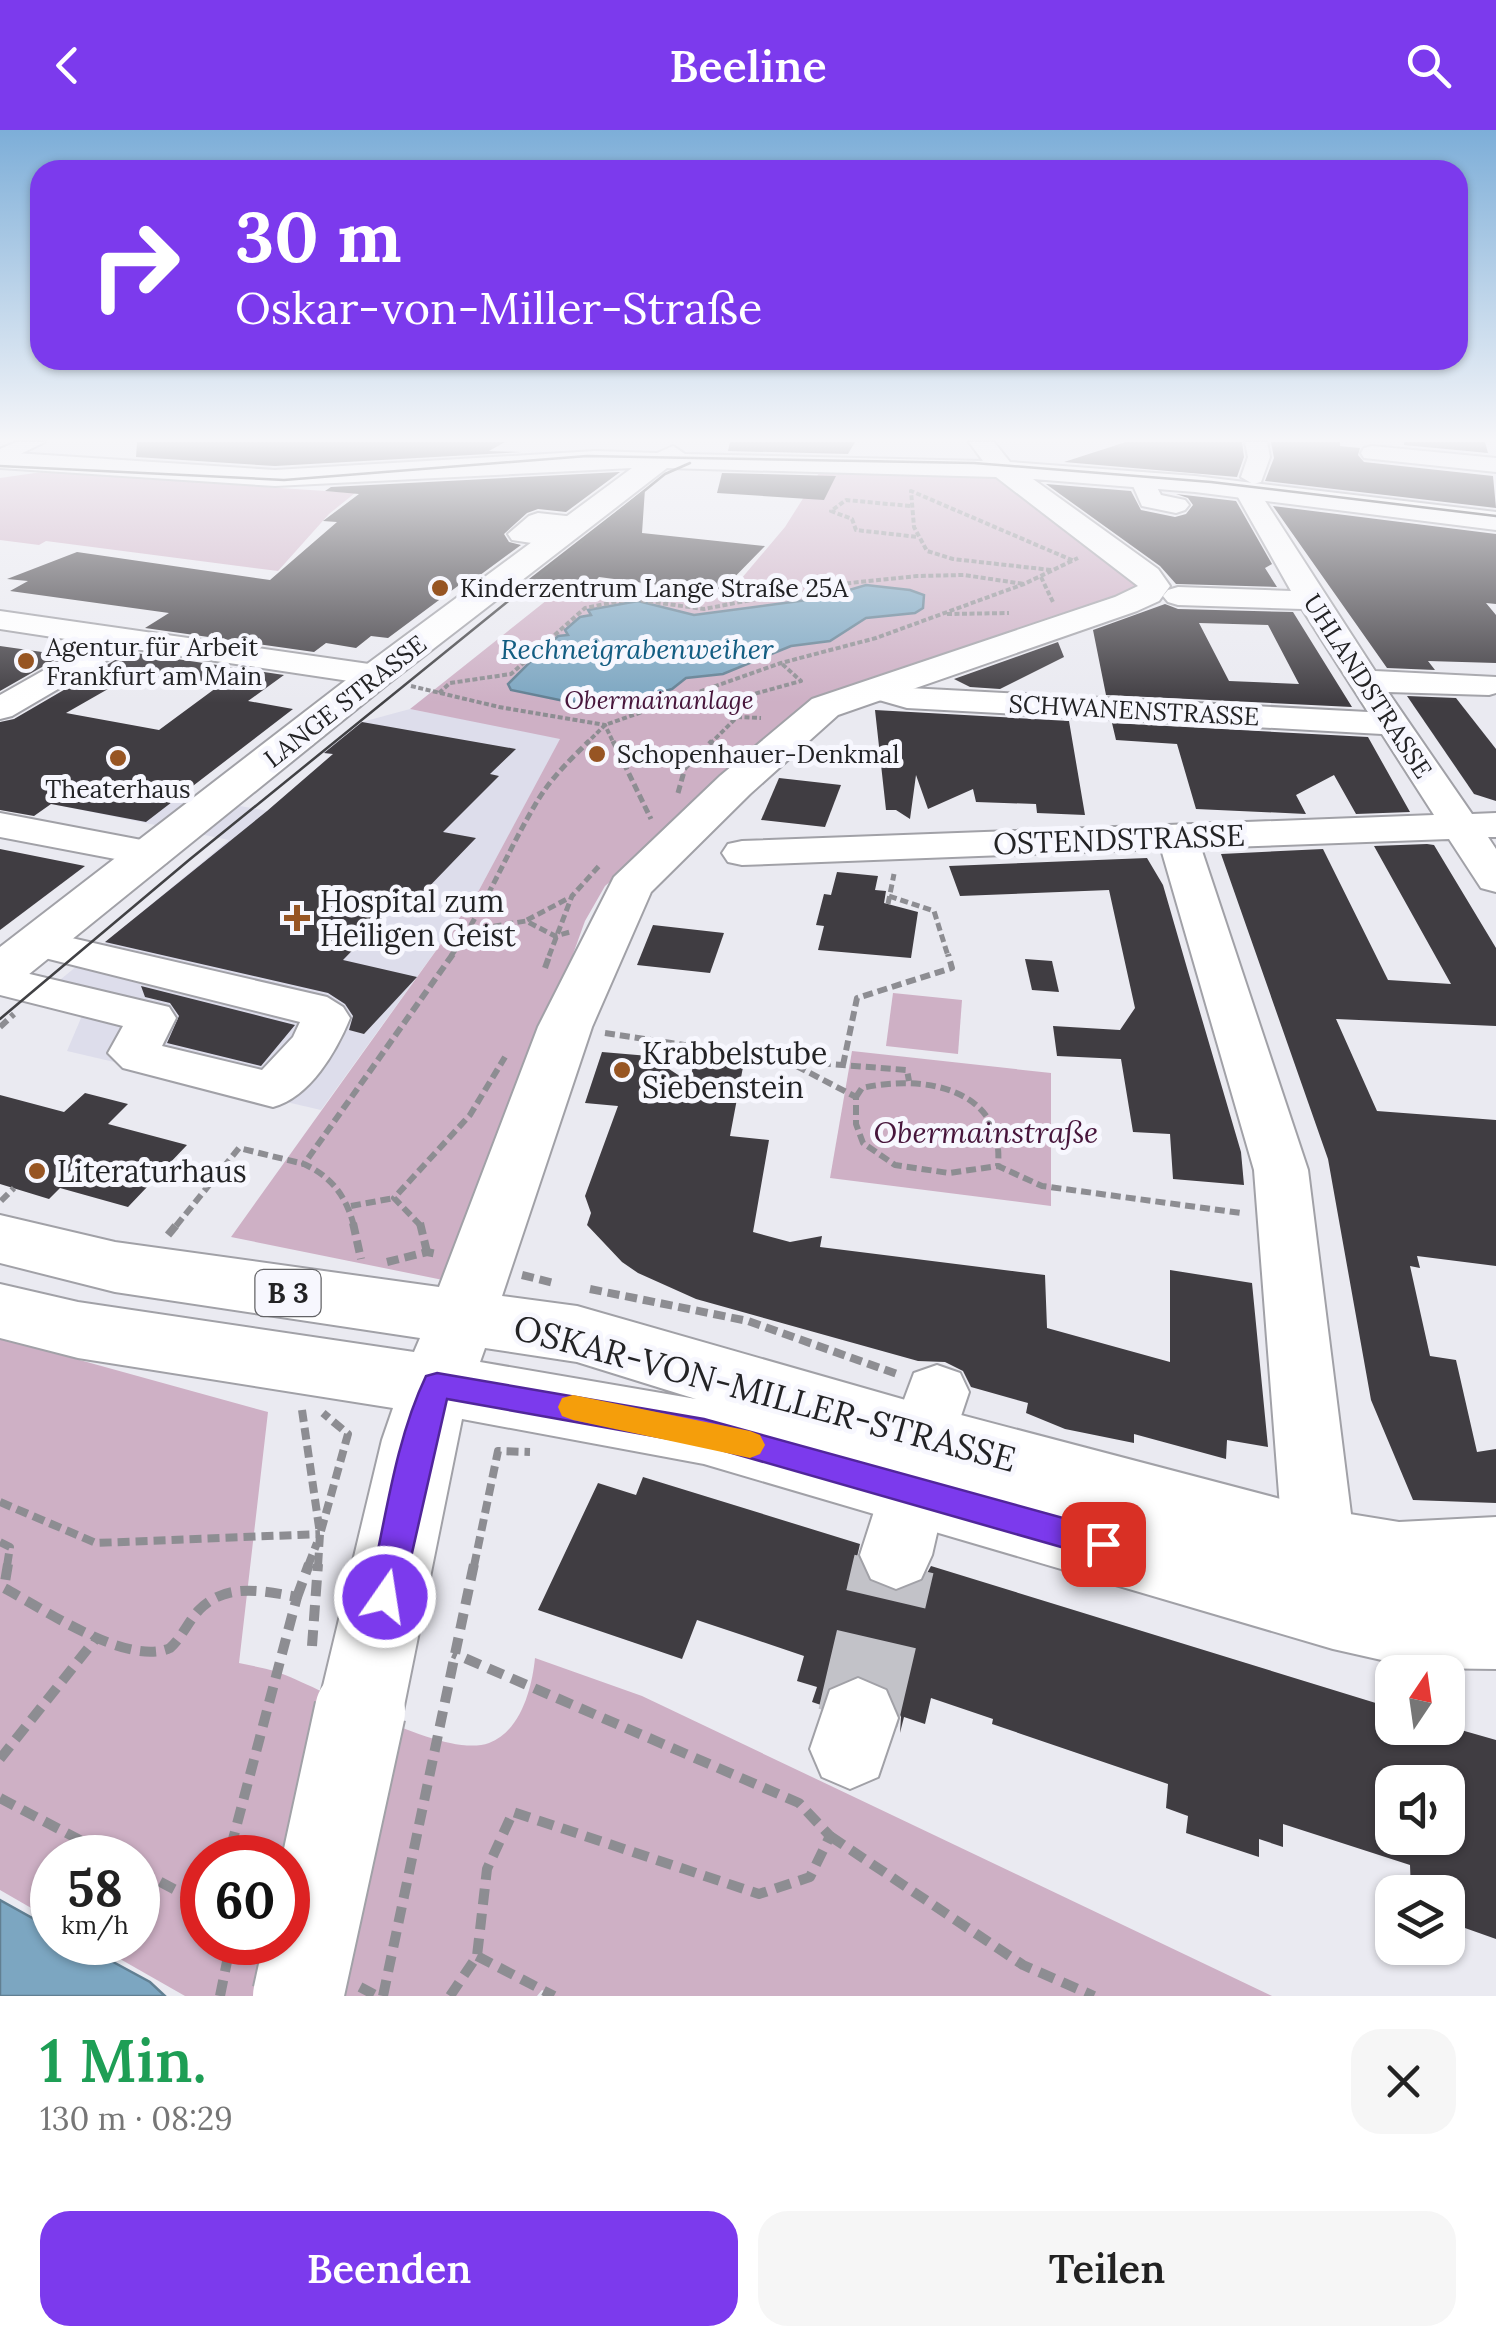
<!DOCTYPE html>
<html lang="de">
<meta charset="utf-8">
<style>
:root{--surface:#fff;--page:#f6f6f6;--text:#222;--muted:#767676;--accent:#7c3aed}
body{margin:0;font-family:Lora,serif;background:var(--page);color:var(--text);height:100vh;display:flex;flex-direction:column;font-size:38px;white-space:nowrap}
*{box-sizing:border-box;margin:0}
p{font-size:32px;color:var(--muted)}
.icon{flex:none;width:55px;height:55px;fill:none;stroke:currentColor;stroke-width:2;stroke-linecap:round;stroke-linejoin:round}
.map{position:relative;height:1866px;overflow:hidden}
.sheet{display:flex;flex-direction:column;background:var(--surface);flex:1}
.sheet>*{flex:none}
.top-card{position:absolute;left:30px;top:30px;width:1438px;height:210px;border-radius:30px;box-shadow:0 2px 8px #0004;background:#7c3aed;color:#fff;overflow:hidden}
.needle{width:65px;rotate:13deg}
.controls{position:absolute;left:1375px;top:1525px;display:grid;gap:20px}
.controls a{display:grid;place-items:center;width:90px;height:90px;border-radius:20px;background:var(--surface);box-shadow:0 2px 8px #0004;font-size:50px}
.speed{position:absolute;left:30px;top:1705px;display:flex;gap:20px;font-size:50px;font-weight:700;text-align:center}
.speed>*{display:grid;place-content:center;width:130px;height:130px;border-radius:50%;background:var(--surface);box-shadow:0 2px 8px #0004;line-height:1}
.speed small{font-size:25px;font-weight:400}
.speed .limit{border:15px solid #d22;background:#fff;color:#111}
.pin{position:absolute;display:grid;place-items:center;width:85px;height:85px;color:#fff;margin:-42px;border-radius:20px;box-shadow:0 5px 15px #0006}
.me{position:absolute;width:110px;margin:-55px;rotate:13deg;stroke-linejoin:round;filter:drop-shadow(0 0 8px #0008)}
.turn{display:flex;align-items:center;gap:35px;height:210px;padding:0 40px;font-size:45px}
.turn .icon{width:130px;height:130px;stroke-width:2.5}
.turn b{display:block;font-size:70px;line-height:85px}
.round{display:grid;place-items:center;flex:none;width:105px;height:105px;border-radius:30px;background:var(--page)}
.overview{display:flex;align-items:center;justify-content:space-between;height:170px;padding:0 40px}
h1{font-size:60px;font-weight:600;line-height:75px;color:#1e9e55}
.cta{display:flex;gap:20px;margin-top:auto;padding:20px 40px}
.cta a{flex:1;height:115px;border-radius:30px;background:var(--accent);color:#fff;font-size:40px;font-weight:600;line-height:115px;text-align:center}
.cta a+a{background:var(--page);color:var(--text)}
header{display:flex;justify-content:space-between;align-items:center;height:130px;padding:0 40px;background:var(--accent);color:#fff;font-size:45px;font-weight:600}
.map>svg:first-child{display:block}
</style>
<header><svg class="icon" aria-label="back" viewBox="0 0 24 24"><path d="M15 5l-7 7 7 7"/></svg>Beeline<svg class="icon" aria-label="search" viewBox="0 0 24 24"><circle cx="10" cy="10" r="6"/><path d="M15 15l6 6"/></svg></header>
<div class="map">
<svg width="1496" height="1866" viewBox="0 0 1496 1866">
<rect width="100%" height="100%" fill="#eaeaf1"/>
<g fill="#ddddeb">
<polygon points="998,329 1282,353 1496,380 1496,389 1021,338"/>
<polygon points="410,579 561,608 478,762 321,980 67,921 84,881 37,869 229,710 62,676 97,652 269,681 336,625 323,623 362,592"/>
</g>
<g fill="#ceb0c5" fill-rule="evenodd">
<polygon points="821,340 990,343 1139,453 1130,462 824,569 605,756 585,791 543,907 443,1150 231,1107 478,762 560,609 410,579 547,470 629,463 725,468 785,397"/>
<polygon points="42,342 355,363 329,384 278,441 46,411 39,415 0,410 0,348"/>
<polygon points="893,863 962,870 958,924 886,916"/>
<polygon points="852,921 1051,943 1051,1076 830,1048"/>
<path d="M0 1208 268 1282 239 1533C252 1536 265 1538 277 1542 326 1559 443 1630 489 1613 521 1601 532 1558 535 1528L642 1566 1272 1866H554L542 1860 537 1866H185L92 1813 138 1812V1728H52V1790L0 1760ZM202 1728H288V1812H202Z"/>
</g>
<g fill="#7ca6c1" stroke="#617f92" stroke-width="2.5">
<polygon points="866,455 910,460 924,465 923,478 915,483 866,488 830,511 791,516 723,544 686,548 672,559 641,568 569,572 511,560 508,554 534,528 545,525 542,521 558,506 568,505 565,500 580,487 591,485 588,480 638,471 694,485 822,468"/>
<polygon points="0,1770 52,1799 52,1812 78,1813 150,1852 165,1866 0,1866"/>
</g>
<g fill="#403d42" fill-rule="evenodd">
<polygon points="137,312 505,312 489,321 522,322 275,336 136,327"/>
<polygon points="730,312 855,312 848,324 728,321"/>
<polygon points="1126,312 1242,312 1244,327 1237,347 1064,332"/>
<polygon points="1271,312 1340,312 1340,316 1360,318 1358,325 1364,332 1493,346 1496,378 1265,351 1274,328"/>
<polygon points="1404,312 1485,312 1488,323 1404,315"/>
<polygon points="620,342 566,382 538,379 527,383 504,404 509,412 521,415 472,451 470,447 388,508 371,506 356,518 326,513 314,522 145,498 169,483 10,461 28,451 7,449 77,422 270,450 337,392 323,391 359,364 325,361 331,357"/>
<polygon points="722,343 836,346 824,370 717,363"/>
<polygon points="1046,354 1131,361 1141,380 1175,387 1186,384 1193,375 1188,368 1176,364 1236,371 1272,434 1265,438 1277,457 1176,454 1160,436"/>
<polygon points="645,359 642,403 765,416 719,463 599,447 589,458 529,449"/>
<polygon points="1273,376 1496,404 1496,474 1486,473 1496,485 1496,533 1428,531 1435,540 1387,538"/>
<path d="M1165 474 1178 479 1293 482 1352 577 1106 565 1093 500ZM1199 493 1268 495 1299 554 1229 551Z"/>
<polygon points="1058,512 1064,527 1000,559 970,557 954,549"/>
<polygon points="0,516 63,525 0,561"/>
<path d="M129 522 284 545 248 571 293 579 146 692 51 674 34 686 0 680V592L14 589ZM136 543 220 555 159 600 66 583Z"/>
<polygon points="1407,566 1456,568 1496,619 1496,671 1474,664"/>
<polygon points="875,580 1069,591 1085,685 1037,683 1036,674 976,672 973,659 928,679 916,645 910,689 896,680 886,680"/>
<polygon points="362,592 516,619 490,644 499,646 443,702 476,708 421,765 408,763 343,830 417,847 364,904 349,900 353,886 345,874 328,863 105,812 267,681 333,624 324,623"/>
<polygon points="1112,593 1368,607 1410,682 1356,684 1334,645 1296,665 1306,684 1196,679 1177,614 1116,610"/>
<polygon points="779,648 841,655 825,697 761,690"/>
<polygon points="1427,714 1434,715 1496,818 1496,896 1336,889 1377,981 1496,990 1496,1136 1417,1126 1420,1138 1410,1136 1430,1226 1456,1230 1477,1322 1496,1319 1496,1373 1413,1370 1371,1270 1328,1029 1221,724 1323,719 1388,850 1451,854 1374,716"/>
<polygon points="0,719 85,736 0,800"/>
<polygon points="1147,728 1163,755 1187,838 1241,1022 1244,1055 1173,1049 1170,1004 1133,1002 1121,929 1057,926 1053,896 1120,900 1135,878 1109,760 960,766 949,736"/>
<polygon points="837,742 878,746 875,760 886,761 884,773 918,782 911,828 818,820 824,796 816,795 824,764 831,765"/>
<polygon points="653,795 724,803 710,843 637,835"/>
<polygon points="1025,829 1052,831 1059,862 1032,860"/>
<polygon points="141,856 295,895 261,936 167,913 179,886 170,873 145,867"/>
<polygon points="602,922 649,926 689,952 694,933 743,937 730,1006 769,1010 753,1102 790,1112 822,1106 820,1117 1045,1145 1047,1198 1170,1232 1170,1140 1252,1153 1268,1317 1227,1310 1226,1329 1134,1304 1134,1313 1065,1299 1026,1283 1028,1273 971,1257 963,1241 945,1232 918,1231 696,1169 638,1143 622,1132 587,1095 591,1083 585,1066 618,976 585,973"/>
<polygon points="85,963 128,974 108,994 187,1015 128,1077 60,1058 49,1069 0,1054 0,965 64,982"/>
<path d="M643 1347 860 1414 857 1427 868 1451 895 1462 922 1452 931 1436 1392 1578V1598H1454L1496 1610V1809L1448 1792V1762H1411L1410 1735 1283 1694V1717L1259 1709V1727L1186 1703 1188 1686 1166 1678 1168 1654 992 1594 993 1589 931 1568 925 1594 904 1587 900 1603 901 1587 889 1559 859 1545 829 1557 821 1575 812 1572 817 1557 797 1551 804 1526 748 1507 697 1490 682 1529 538 1480 598 1353 636 1365ZM1392 1652H1448V1708H1392Z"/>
</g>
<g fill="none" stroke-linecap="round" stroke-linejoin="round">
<polyline stroke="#c2c2c8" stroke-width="64" stroke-dasharray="64 32" stroke-linecap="butt" points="893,1436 896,1425"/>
<polyline stroke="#c2c2c8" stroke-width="81" stroke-dasharray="81 41" stroke-linecap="butt" points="858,1588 894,1434"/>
<defs>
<g id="minor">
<polygon points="16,312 45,312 0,334 0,319"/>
<polygon points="1245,312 1267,312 1270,327 1261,352 1253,354 1241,347 1248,327"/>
<polygon points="1372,316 1496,328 1496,342 1364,328 1361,323 1364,318"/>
<polygon points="1142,342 1150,344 1161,365 1185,370 1189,375 1185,380 1176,383 1142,376 1130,349"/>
<polygon points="1246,353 1258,360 1375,541 1496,547 1496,563 1489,565 1388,562 1472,684 1496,683 1496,707 1488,707 1496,719 1496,762 1481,758 1449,709 1201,718 1308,1040 1355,1416 1344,1440 1319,1450 1294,1440 1283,1416 1254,1040 1161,719 742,735 728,732 722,723 728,714 742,711 1434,685 1382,604 907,578 865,566 860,559 865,552 877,549 909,558 1368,582 1302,479 1178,475 1168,472 1163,466 1168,460 1178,457 1291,461 1234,360"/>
<polygon points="538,383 575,387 588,395 575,403 555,401 567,403 571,409 558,417 512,410 508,404 529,386"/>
<polygon points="0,481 376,535 388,538 392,545 388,552 376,555 128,518 12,586 0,589 0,565 92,513 0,499"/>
<polygon points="0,683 152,712 166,715 172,724 166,733 152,736 0,707"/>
<path d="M37 800 327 867 343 877 350 888C336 922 310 967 273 977L123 938 108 923 123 896 0 865V837L169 877 176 888 162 916 262 940 293 907 300 892 21 822 15 813 21 804Z"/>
<polygon points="937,1235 960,1243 969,1262 947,1328 927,1335 936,1338 947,1360 932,1425 921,1449 896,1459 871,1449 860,1425 888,1338 907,1330 899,1328 890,1307 914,1243"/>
<polygon points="858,1548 886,1560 898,1588 878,1647 850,1659 822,1647 810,1619 830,1560"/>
</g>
<path id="major" d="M969 312H994L1010 332 1195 346 1496 382V400L1195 362 1033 349 1158 439 1170 456 1159 471 1137 481 838 585 750 664 651 762 592 897 502 1166 577 1176 923 1275 1319 1379 1399 1392 1496 1387V1539L1417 1538 1333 1519 704 1334 462 1289 403 1581 391 1612 360 1624 329 1612 317 1581 382 1310 393 1278 78 1228 0 1208V1154L78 1172 414 1222 420 1208 115 1162 0 1133V1085L115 1112 439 1157 538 897 614 747 720 646 812 569 1115 467 1138 456 996 347 667 338 389 553 18 853 0 857V817L363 537 632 338 275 356 0 338V322L275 340 595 321 657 323 673 316 685 324 983 331ZM485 1218 577 1232 696 1269 480 1232Z"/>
</defs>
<use href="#minor" stroke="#a1a1a7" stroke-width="4"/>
<use href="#major" stroke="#a1a1a7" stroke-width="4"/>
<g stroke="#8d8d92" stroke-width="4" stroke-dasharray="5 2.5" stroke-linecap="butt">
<polyline points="910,376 846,370 831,381 852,389 856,400 918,407"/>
<polyline points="1051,440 953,429 927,421 914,397 911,361 1074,431"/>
<polyline points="1041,447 1053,472"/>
<polyline points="947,484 1009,483"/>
<polyline points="411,556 499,577 605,595 614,614"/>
<polyline points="439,563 450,553 511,544 585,478 631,469 704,479 772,466 814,465 831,455 917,446 964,445 1024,454"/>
<polyline points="699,563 735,573"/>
<polyline points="737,587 761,588"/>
<polyline points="586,614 605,595 781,533 876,508 1024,454 1078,428"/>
<polyline points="710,614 737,587 735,573 743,567 801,551 781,533"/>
</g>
<g stroke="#8d8d92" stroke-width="5" stroke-dasharray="8 4" stroke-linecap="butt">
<polyline points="613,611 651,689"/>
<polyline points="678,663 685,638 712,611"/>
<polyline points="889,766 934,781 948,826"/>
<polyline points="888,774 894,744"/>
<polyline points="527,790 569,768"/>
<polyline points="470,800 526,791 555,806 570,802"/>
<path d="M451 826C486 777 507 721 538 670 552 647 570 630 589 611"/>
<polyline points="549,826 572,766 599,736"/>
</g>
<g stroke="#8d8d92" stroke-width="6" stroke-dasharray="10 5" stroke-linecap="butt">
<polyline points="545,838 550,824"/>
<polyline points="0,897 14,884"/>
<polyline points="605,903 785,930 856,967 856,994 863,1013 895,1035 949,1043 998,1036 1042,1056 1241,1083"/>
<polyline points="791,931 907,940 909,951"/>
<polyline points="843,935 857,868 952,838 948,824"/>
<path d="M856 967 862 958C923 944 1005 958 998 1036"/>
<polyline points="1,1071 14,1058"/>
<polyline points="351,1076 394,1068"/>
<polyline points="176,1096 239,1018 304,1034"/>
<path d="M354 1096C346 1066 332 1047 304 1034L453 824"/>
<polyline points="421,1096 394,1068 470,985 505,927"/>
</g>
<g stroke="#8d8d92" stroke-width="8" stroke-dasharray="12 6" stroke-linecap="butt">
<polyline points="353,1093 361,1129"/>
<polyline points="420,1093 427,1122"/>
<polyline points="168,1105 178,1093"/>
<polyline points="387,1132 427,1122 437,1124"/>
<polyline points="522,1145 554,1153"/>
<polyline points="590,1159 748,1191 900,1245"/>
<polyline points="302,1280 320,1404 318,1436"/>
<polyline points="0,1372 96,1413 320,1404"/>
<polyline points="321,1401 348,1304 323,1283"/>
<polyline points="0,1412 10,1417 7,1436"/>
<polyline points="308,1436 317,1413"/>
<polyline points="474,1436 498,1321 530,1322"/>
</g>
<g stroke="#8d8d92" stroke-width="10" stroke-dasharray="16 9" stroke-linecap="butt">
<path d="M8 1434 4 1458C42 1478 127 1537 170 1518 182 1507 188 1492 199 1480 226 1452 263 1461 297 1467L228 1728"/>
<polyline points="297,1467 309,1434"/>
<polyline points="312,1516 318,1434"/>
<polyline points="0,1629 98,1506"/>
<polyline points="0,1668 114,1728"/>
<polyline points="830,1706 1023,1835 1094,1866"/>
<polyline points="138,1740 202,1774"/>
<polyline points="477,1826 554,1866"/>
<polyline points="360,1857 377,1866"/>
<polyline points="220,1866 231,1812"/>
<polyline points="383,1866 474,1434"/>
<polyline points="450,1866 477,1826 487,1739 513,1682 759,1764 810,1747 830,1706 799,1673 453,1523"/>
</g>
<use href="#minor" fill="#fff" fill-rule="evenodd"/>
<use href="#major" fill="#fff" fill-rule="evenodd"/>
<g stroke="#414144" stroke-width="2.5">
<polyline points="0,336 284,350 587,326 974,333 1211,352 1496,386"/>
<polyline points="0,889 189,730 665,344 690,333"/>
</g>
<defs>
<polyline id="major-bridge" points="298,1866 360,1581"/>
</defs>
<use href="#major-bridge" stroke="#a1a1a7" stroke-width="94" stroke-linecap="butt"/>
<use href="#major-bridge" stroke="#fff" stroke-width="90"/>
</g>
<linearGradient id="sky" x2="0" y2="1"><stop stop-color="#7daed8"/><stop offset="0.54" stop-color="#f6f6f9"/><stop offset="1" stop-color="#f6f6f9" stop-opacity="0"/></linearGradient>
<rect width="1496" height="573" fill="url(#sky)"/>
<path fill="#7c3aed" stroke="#51269a" stroke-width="2.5" d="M437 1243 704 1289 1103 1399 1115 1403 1120 1414 1115 1425 1103 1429 704 1315 447 1269 402 1467 397 1478 385 1483 373 1478 368 1467C385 1395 394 1313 426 1246Z"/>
<polygon fill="#f59e0b" points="573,1265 750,1301 760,1305 765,1315 760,1324 750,1328 573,1290 562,1286 558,1277 562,1268"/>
<g fill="#975523" stroke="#f7f7fe" stroke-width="4">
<circle cx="440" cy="458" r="10"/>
<circle cx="26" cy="531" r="10"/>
<circle cx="597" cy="624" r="10"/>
<circle cx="118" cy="628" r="10"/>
<path d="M292 773h10v10h10v10h-10v10h-10v-10h-10v-10h10z"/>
<circle cx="622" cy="940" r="10"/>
<circle cx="37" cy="1041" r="10"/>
</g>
<g text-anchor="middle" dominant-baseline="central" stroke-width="10" stroke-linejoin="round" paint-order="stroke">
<g font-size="25" fill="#232325" stroke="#f7f7fe" text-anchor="start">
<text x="460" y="458">Kinderzentrum Lange Straße 25A</text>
<text x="46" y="517">Agentur für Arbeit<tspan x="46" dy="29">Frankfurt am Main</tspan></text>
<text x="617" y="624">Schopenhauer-Denkmal</text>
<text x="118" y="659" text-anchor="middle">Theaterhaus</text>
</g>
<g font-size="25" fill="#232325" stroke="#f7f7fe">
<text transform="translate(1368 556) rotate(57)">UHLANDSTRASSE</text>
<text transform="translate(345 571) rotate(-38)">LANGE STRASSE</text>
<text transform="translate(1134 580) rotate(3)">SCHWANENSTRASSE</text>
</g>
<g font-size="25" font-style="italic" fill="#47153b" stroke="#f7f7fe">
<text x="659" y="570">Obermainanlage</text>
</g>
<g font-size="28" font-style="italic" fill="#135d82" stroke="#f7f7fe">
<text x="637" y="519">Rechneigrabenweiher</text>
</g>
<rect fill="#f7f7fe" stroke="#636366" stroke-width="2.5" x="255.5" y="1140" width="65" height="46" rx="8"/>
<g font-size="28" font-weight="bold" fill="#232325">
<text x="288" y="1163">B 3</text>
</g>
<g font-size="30" fill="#232325" stroke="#f7f7fe">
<text transform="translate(1119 709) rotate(-2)">OSTENDSTRASSE</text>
</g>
<g font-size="30" fill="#232325" stroke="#f7f7fe" text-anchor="start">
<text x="320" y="771">Hospital zum<tspan x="320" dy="34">Heiligen Geist</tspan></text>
<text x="642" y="923">Krabbelstube<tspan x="642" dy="34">Siebenstein</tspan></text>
<text x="57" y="1041">Literaturhaus</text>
</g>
<g font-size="30" font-style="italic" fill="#47153b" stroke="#f7f7fe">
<text x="986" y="1002">Obermainstraße</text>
</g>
<g font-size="35" fill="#232325" stroke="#f7f7fe">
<text transform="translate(765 1263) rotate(15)">OSKAR-VON-MILLER-STRASSE</text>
</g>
</g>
</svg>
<div class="controls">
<a><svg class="needle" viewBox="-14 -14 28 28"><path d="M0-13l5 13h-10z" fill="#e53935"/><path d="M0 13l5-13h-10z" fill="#767676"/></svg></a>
<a><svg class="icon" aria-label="sound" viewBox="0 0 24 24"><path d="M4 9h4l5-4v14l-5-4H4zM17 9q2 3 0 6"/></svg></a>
<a><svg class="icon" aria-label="layers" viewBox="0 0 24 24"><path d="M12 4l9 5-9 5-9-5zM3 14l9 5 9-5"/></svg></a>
</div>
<div class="speed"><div>58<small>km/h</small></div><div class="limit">60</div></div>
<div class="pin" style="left:1103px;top:1414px;background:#d93025"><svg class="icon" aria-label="arrive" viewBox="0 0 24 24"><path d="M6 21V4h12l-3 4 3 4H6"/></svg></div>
<svg class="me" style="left:385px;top:1467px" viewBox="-20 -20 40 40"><circle r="17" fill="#7c3aed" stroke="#fff" stroke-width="3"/><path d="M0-11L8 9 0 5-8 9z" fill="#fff"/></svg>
<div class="top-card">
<div class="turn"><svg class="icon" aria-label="right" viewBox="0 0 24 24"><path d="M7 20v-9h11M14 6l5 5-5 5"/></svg><div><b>30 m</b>Oskar-von-Miller-Straße</div></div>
</div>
</div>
<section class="sheet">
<div class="overview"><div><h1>1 Min.</h1><p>130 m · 08:29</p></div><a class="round"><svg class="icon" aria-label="close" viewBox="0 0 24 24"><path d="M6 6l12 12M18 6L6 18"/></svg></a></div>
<div class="cta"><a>Beenden</a><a>Teilen</a></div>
</section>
